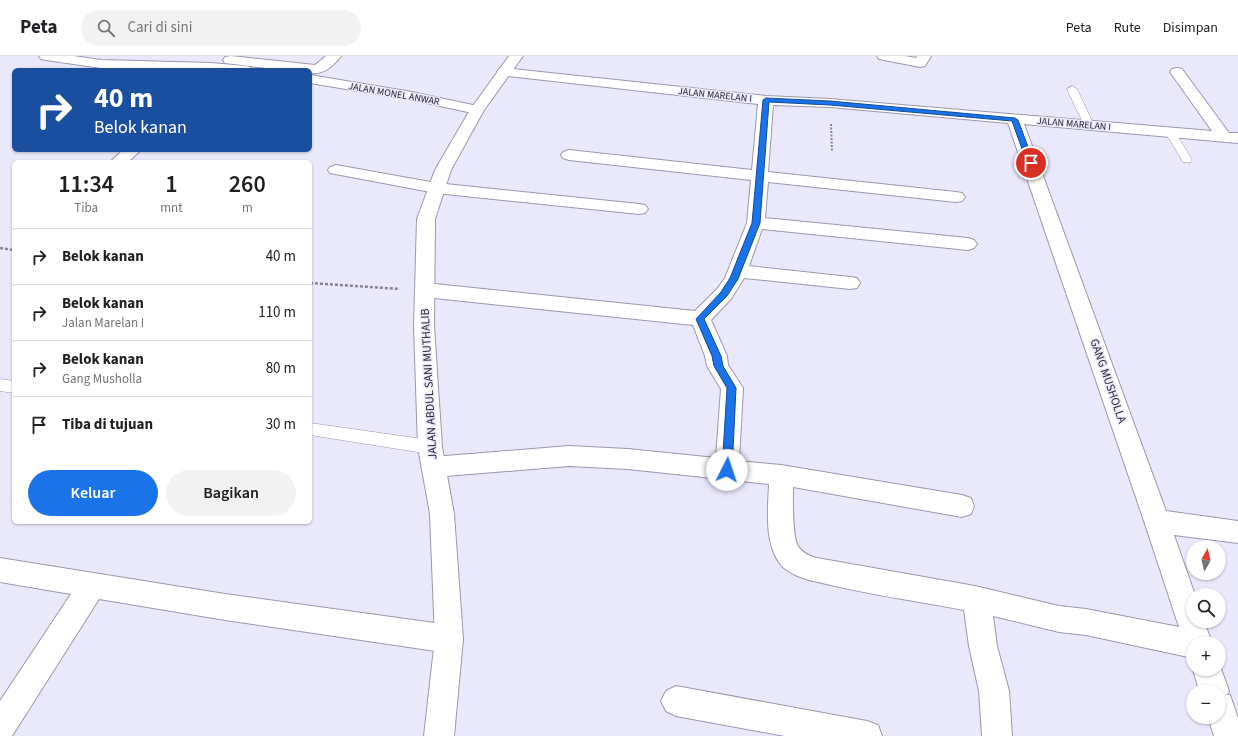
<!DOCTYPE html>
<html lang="id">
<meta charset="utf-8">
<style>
:root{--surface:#fff;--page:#f2f2f2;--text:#202124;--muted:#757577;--line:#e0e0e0;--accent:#1a73e8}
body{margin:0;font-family:"Source Sans 3",sans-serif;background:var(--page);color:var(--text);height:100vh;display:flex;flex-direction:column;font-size:15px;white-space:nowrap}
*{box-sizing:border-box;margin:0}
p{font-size:13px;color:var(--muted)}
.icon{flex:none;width:22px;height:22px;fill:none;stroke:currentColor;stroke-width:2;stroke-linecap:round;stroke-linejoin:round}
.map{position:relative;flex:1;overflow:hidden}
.sheet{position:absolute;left:12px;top:104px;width:300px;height:364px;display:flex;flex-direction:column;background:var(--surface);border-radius:6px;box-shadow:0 1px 3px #0004}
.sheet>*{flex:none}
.hud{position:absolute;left:12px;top:12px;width:300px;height:84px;border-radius:6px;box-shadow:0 1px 3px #0004;background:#1a4fa0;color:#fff;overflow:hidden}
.needle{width:26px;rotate:8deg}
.buttons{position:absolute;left:1186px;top:484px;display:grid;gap:8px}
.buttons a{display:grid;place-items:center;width:40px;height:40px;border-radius:50%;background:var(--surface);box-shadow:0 1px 3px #0004;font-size:20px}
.pin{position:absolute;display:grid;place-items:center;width:34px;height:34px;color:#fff;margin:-17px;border:2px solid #fff;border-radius:50%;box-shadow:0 1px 4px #0007}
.me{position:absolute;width:44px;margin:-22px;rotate:4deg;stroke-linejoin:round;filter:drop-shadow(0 0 3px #0008)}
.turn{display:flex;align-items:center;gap:14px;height:84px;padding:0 16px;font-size:18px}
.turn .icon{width:52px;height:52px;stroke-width:2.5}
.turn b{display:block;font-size:28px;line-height:34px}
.eta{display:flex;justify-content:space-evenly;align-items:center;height:68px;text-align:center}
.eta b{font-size:24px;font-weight:600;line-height:28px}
.primary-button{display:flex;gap:8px;margin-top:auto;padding:8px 16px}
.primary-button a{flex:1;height:46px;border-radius:24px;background:var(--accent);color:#fff;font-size:16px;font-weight:600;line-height:46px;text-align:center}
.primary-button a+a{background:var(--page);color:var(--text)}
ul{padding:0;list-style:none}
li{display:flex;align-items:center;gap:12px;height:56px;padding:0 16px;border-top:1px solid var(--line)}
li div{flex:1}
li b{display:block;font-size:15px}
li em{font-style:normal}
header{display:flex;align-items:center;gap:24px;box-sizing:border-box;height:56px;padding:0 20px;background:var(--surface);border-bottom:1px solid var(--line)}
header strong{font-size:19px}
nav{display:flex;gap:22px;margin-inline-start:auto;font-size:14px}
.search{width:280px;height:36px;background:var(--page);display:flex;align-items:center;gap:10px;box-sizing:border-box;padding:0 14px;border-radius:22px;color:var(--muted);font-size:15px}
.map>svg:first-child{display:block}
</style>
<header>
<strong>Peta</strong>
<div class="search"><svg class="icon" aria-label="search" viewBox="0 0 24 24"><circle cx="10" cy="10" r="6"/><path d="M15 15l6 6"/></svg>Cari di sini</div>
<nav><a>Peta</a><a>Rute</a><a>Disimpan</a></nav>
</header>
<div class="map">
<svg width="1238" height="680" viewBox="0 0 1238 680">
<rect width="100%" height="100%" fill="#eae9fc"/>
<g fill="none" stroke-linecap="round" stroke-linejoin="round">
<defs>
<g id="lane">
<polygon points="1072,30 1077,33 1094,69 1093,71 1085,71 1084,69 1067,33"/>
<polygon points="1170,73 1174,74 1192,104 1191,106 1183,106 1182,104 1165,76"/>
<polygon points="0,323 14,325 14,337 0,335"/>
<polygon points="310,367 430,384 436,386 438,391 436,396 430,398 310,379"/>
</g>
<g id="street">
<polygon points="39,0 74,0 101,4 211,7 245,10 250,11 252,14 101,12 46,4 41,3"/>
<path d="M231 0 315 9 326 0H341C333 11 323 19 310 17V14H282L225 7 223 4 225 1Z"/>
<polygon points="877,0 905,0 916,2 917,0 931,0 925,10 920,11 879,3"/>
<path d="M504 12 766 40 830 43 1212 75 1170 16 1172 13 1177 12 1182 13 1229 77H1238V87L1024 68 1166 455 1238 465V487L1174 479 1195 539H1193V565H1204L1212 587H1193V602L1086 579 1059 576 993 560 997 590 1009 635 1012 680H982L979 635 969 590 964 554C916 545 866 538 818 526 806 524 788 518 780 508 764 486 768 453 769 428L628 413 569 410 433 421 425 418 421 411 425 404 433 401 569 390 628 393 716 402 721 333 707 310 705 300 693 269 425 241 418 239 415 234 418 229 425 227 695 255 717 233 725 222 747 167 751 124 569 104 563 102 561 99 563 96 569 94 752 114 758 48 499 19 497 16 499 13ZM773 49 830 51 1008 67 1144 465 1179 571 1086 553 1059 550 975 530 817 502C810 500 802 497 798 490 792 480 793 445 793 431L962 461 971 458 974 450 971 442 962 439 781 409 739 405 743 332 728 309 727 300 711 264 731 243 744 222 850 233 857 232 860 227 857 222 850 221 749 210 762 173 968 194 974 192 977 188 974 184 968 182 765 162 768 126 956 146 962 145 965 141 962 137 956 136 768 116Z"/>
<polygon points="310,19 412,36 482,51 484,54 482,57 477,58 412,44 310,27"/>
<polygon points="123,94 141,94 128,106 110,106"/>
<polygon points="336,109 436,127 639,148 645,149 648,153 645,157 639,158 436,137 330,117 328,114 330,111"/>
<polygon points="0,502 225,538 449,569 459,573 463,583 459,593 449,597 225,564 99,543 12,680 0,680 0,645 71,538 0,526"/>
<polygon points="1219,607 1229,635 1227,639 1230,639 1238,662 1238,680 1214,680 1208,661 1219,661 1219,635 1199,635 1193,613 1219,613"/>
<polygon points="676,630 867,665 878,669 882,680 785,680 676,660 666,655 661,645 666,635"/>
</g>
<polygon id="secondary" points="509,0 523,0 484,54 451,114 435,163 434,270 442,391 454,458 463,583 454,680 424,680 435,583 430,458 418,391 414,270 417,163 435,114 470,54"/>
</defs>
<use href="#lane" stroke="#9998ad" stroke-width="1"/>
<use href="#street" stroke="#9998ad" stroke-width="2"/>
<use href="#secondary" stroke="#9998ad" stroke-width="2"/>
<polyline stroke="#858492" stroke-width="2" stroke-dasharray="2 1.5" stroke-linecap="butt" points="831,68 832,96"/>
<g stroke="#858492" stroke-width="2.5" stroke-dasharray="3 2" stroke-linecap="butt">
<polyline points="0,192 14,194"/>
<polyline points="310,227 400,233"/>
</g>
<use href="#lane" fill="#fff" fill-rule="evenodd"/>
<use href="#street" fill="#fff" fill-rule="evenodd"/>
<use href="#secondary" fill="#fff" fill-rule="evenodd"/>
</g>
<polygon fill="#1a73e8" stroke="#114b97" points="766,42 830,45 1015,62 1018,64 1034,107 1031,109 1027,107 1012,65 830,49 769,46 760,167 738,223 727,240 704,263 721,300 723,310 736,332 732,414 730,417 727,418 723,417 722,414 727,332 714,310 712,300 696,263 721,236 730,222 752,167 763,44"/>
<g text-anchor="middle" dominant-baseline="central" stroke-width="3" stroke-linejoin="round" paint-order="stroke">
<g font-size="10" fill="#2b2b33" stroke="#eae9fc">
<text transform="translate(394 38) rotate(10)">JALAN MONEL ANWAR</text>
<text transform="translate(715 39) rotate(6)">JALAN MARELAN I</text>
<text transform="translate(1074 68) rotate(5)">JALAN MARELAN I</text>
</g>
<g font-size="12" fill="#2b2b33" stroke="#eae9fc">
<text transform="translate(1108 325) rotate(71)">GANG MUSHOLLA</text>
<text transform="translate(429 328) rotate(-93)">JALAN ABDUL SANI MUTHALIB</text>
</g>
</g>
</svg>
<div class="buttons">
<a><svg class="needle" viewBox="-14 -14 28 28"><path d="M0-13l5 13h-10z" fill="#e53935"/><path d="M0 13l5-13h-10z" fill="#757577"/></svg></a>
<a><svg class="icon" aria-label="search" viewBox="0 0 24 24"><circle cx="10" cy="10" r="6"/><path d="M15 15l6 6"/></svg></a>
<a>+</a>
<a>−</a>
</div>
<div class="pin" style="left:1031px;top:107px;background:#d93025"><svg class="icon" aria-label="arrive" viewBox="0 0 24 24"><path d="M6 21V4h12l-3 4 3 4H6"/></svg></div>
<svg class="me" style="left:727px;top:414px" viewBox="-20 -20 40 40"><circle r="19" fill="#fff"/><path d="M0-13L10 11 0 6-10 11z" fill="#1a73e8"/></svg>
<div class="hud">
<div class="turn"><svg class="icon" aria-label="right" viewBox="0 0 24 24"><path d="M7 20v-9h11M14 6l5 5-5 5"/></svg><div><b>40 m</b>Belok kanan</div></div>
</div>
<section class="sheet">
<div class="eta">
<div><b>11:34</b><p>Tiba</p></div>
<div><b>1</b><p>mnt</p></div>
<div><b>260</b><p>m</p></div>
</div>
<ul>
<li><svg class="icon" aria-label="right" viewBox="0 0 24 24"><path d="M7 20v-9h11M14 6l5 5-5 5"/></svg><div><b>Belok kanan</b></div><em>40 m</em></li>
<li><svg class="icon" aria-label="right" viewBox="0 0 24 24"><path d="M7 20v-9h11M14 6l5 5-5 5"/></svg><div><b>Belok kanan</b><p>Jalan Marelan I</p></div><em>110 m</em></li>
<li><svg class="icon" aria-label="right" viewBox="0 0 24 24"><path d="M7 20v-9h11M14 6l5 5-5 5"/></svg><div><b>Belok kanan</b><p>Gang Musholla</p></div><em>80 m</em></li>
<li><svg class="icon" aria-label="arrive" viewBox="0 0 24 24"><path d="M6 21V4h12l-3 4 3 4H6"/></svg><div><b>Tiba di tujuan</b></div><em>30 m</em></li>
</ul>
<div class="primary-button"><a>Keluar</a><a>Bagikan</a></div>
</section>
</div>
